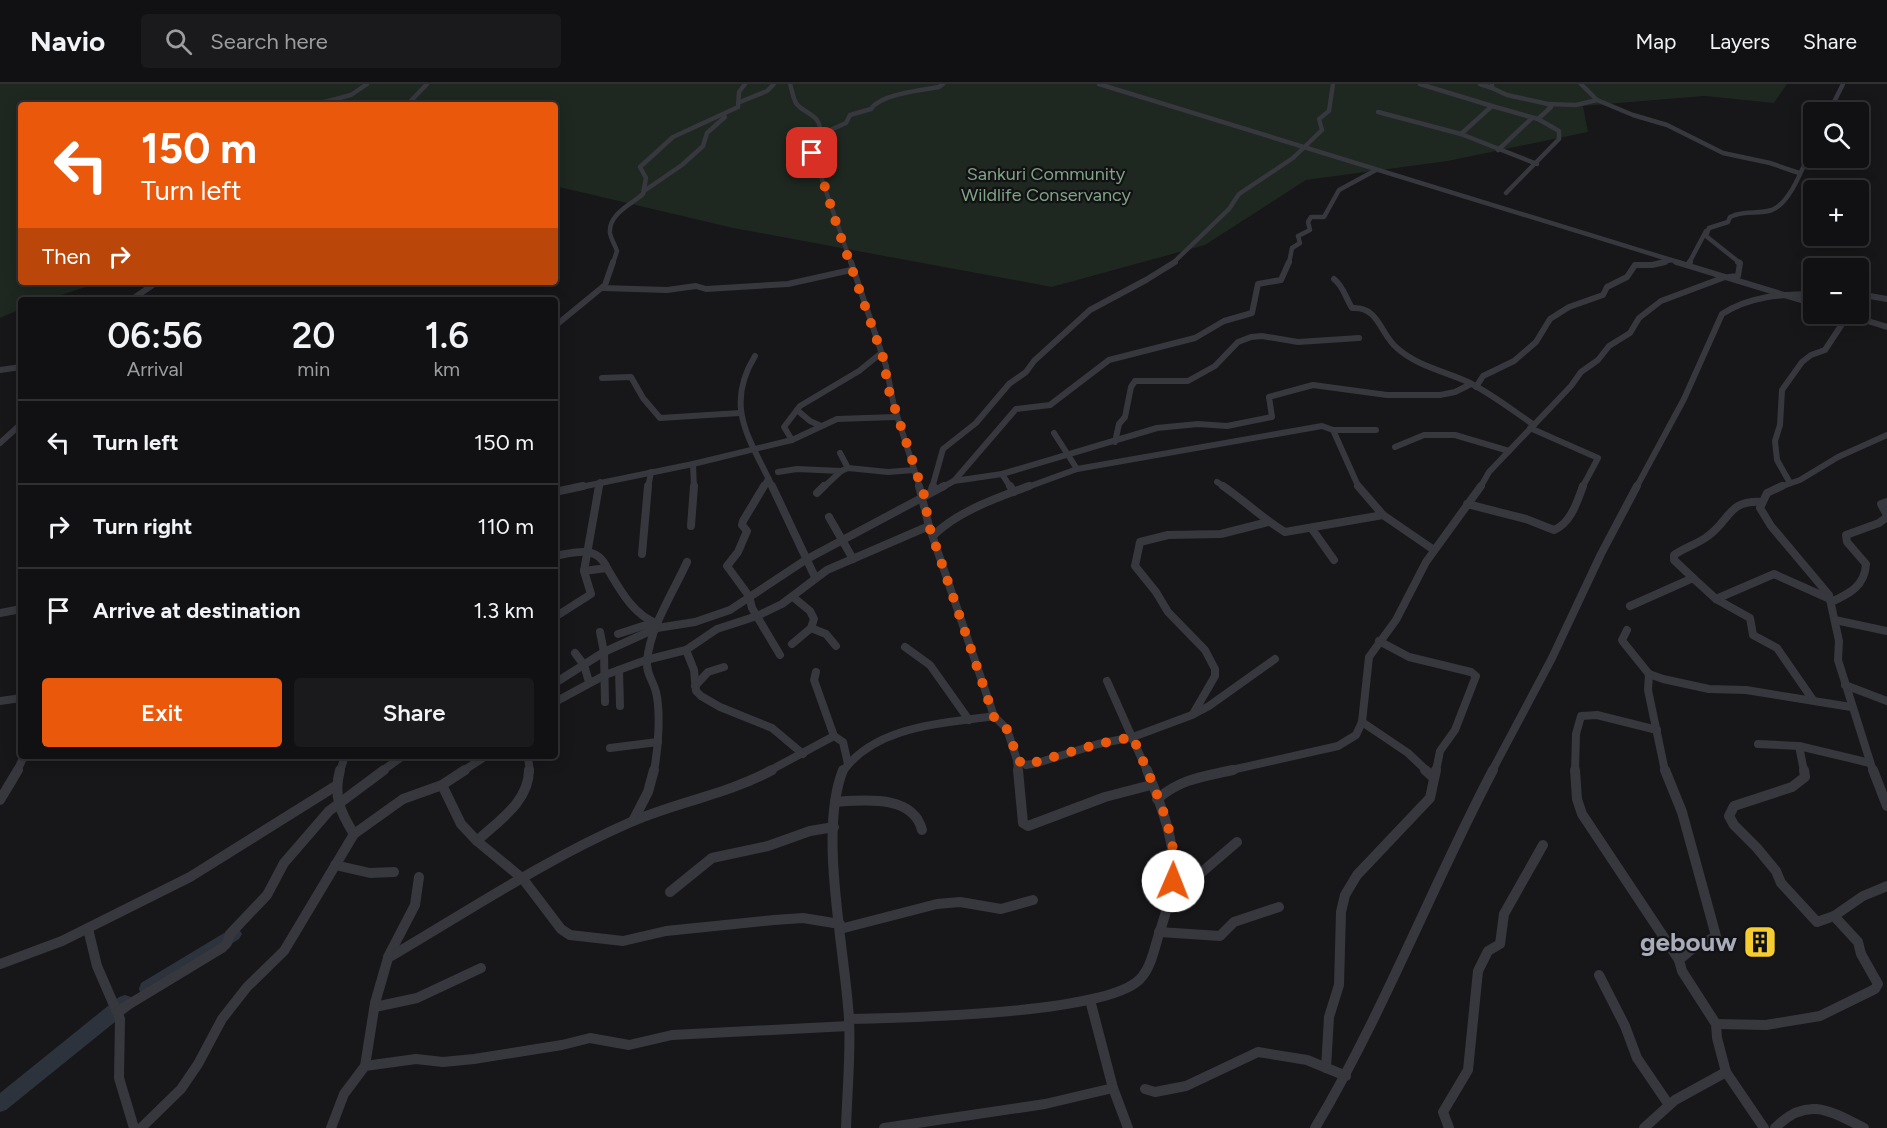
<!DOCTYPE html>
<meta charset="utf-8">
<style>
:root{--surface:#111012;--page:#1a191b;--text:#f1f3f6;--muted:#9c9d9f;--line:#303032;--accent:#ea580c}
body{margin:0;font-family:Figtree,sans-serif;background:var(--page);color:var(--text);height:100vh;display:flex;flex-direction:column;font-size:22px;white-space:nowrap}
*{box-sizing:border-box;margin:0}
p{font-size:20px;color:var(--muted)}
.icon{flex:none;width:33px;height:33px;fill:none;stroke:currentColor;stroke-width:2;stroke-linecap:round;stroke-linejoin:round}
.map{position:relative;flex:1;overflow:hidden}
.panel{position:absolute;left:18px;top:213px;width:540px;height:462px;display:flex;flex-direction:column;background:var(--surface);border-radius:6px;box-shadow:0 3px 15px #0003,0 0 0 2px var(--line)}
.panel>*{flex:none}
.guide{position:absolute;left:18px;top:18px;width:540px;height:183px;border-radius:6px;box-shadow:0 3px 15px #0003,0 0 0 2px var(--line);background:#ea580c;color:#fff;overflow:hidden}
.fabs{position:absolute;left:1803px;top:18px;display:grid;gap:12px}
.fabs a{display:grid;place-items:center;width:66px;height:66px;border-radius:6px;background:var(--surface);box-shadow:0 3px 15px #0003,0 0 0 2px var(--line);font-size:30px}
.pin{position:absolute;display:grid;place-items:center;width:51px;height:51px;color:#fff;margin:-26px;border-radius:12px;box-shadow:0 3px 9px #0006}
.me{position:absolute;width:66px;margin:-33px;rotate:1deg;stroke-linejoin:round;filter:drop-shadow(0 0 4px #0008)}
.turn{display:flex;align-items:center;gap:21px;height:126px;padding:0 24px;font-size:27px}
.turn .icon{width:78px;height:78px;stroke-width:2.5}
.turn b{display:block;font-size:42px;line-height:51px}
.then{display:flex;align-items:center;height:57px;padding:0 24px;background:#0003;gap:12px;font-size:22px}
.eta{display:flex;justify-content:space-evenly;align-items:center;height:102px;text-align:center}
.eta b{font-size:36px;font-weight:600;line-height:42px}
.action{display:flex;gap:12px;margin-top:auto;padding:12px 24px}
.action a{flex:1;height:69px;border-radius:6px;background:var(--accent);color:#fff;font-size:24px;font-weight:600;line-height:69px;text-align:center}
.action a+a{background:var(--page);color:var(--text)}
ul{padding:0;list-style:none}
li{display:flex;align-items:center;gap:18px;height:84px;padding:0 24px;border-top:2px solid var(--line)}
li div{flex:1}
li b{display:block;font-size:22px}
li em{font-style:normal}
header{display:flex;align-items:center;gap:36px;box-sizing:border-box;height:84px;padding:0 30px;background:var(--surface);border-bottom:2px solid var(--line)}
header strong{font-size:28px}
nav{display:flex;gap:33px;margin-inline-start:auto;font-size:21px}
.search{width:420px;height:54px;background:var(--page);display:flex;align-items:center;gap:15px;box-sizing:border-box;padding:0 21px;border-radius:6px;color:var(--muted);font-size:22px}
.map>svg:first-child{display:block}
</style>
<header>
<strong>Navio</strong>
<div class="search"><svg class="icon" aria-label="search" viewBox="0 0 24 24"><circle cx="10" cy="10" r="6"/><path d="M15 15l6 6"/></svg>Search here</div>
<nav><a>Map</a><a>Layers</a><a>Share</a></nav>
</header>
<div class="map">
<svg width="1887" height="1044" viewBox="0 0 1887 1044">
<rect width="100%" height="100%" fill="#171618"/>
<polygon fill="#1e2720" points="0,0 1787,0 1774,19 1704,12 1583,22 1588,48 1448,77 1306,96 1205,161 1052,203 733,144 555,102 555,21 21,21 21,198 102,198 45,216 21,216 21,225 0,234"/>
<g fill="none" stroke-linecap="round" stroke-linejoin="round">
<g fill="#2c333d" fill-rule="evenodd">
<polygon points="234,843 239,845 242,850 239,855 153,911 147,913 141,911 139,905 141,899"/>
<polygon points="125,911 131,913 133,919 131,925 6,1026 0,1028 0,1009 119,913"/>
</g>
<g stroke="#37373e" stroke-width="4.5">
<path d="M790 0C792 6 793 14 796 19 802 29 821 30 820 47 819 56 812 61 813 70L851 179"/>
<polyline points="1099,0 1681,179"/>
<polyline points="1420,0 1492,22"/>
<polyline points="1480,0 1492,4"/>
<polyline points="1492,0 1492,4 1507,11 1548,20 1551,23 1538,35 1559,47 1559,55 1506,109"/>
<polyline points="1581,0 1597,16"/>
<polyline points="740,18 767,7 774,0"/>
<polyline points="1548,20 1576,21 1597,16 1633,31 1667,41 1723,69 1770,79 1799,89"/>
<polyline points="313,21 351,11 367,0"/>
<polyline points="407,21 427,0"/>
<polyline points="1378,28 1461,50 1537,80"/>
<polyline points="1829,28 1843,0"/>
<polyline points="1461,50 1492,22 1538,35"/>
<path d="M819 51 846 39 850 31 871 25C880 10 922 6 939 3L943 0"/>
<polyline points="1498,66 1532,34"/>
<polyline points="644,107 682,81 703,62 707,49 725,33"/>
<path d="M613 179 617 167C615 161 611 155 610 149 608 130 632 120 643 110L646 94 640 83 673 53 738 23 739 8 745 0"/>
<polyline points="1173,179 1229,125 1239,110 1293,74 1322,46 1319,35 1329,27 1333,0"/>
<polyline points="1289,179 1292,164 1300,159 1298,152 1310,146 1308,138 1311,133 1324,133 1339,106 1376,86"/>
<polyline points="1660,179 1671,176"/>
<polyline points="1689,179 1706,147"/>
<path d="M1740 179 1706 152 1709 144 1728 138 1730 133 1735 131C1747 127 1760 130 1772 126 1792 118 1805 77 1814 59"/>
</g>
<g stroke="#37373e" stroke-width="6">
<polyline points="851,178 886,282 894,322 920,404"/>
<polyline points="1676,178 1814,220"/>
<polyline points="1688,181 1690,178"/>
<polyline points="1729,193 1738,192 1740,179 1738,178"/>
<path d="M1334 195C1344 203 1345 213 1352 224 1379 222 1380 250 1397 264 1417 282 1444 287 1468 298 1492 310 1512 326 1534 341"/>
<polyline points="602,204 667,206 696,202 706,205 788,200 851,186"/>
<polyline points="1858,210 1887,215"/>
<polyline points="131,216 157,198"/>
<polyline points="1845,230 1887,243"/>
<polyline points="555,242 605,201 613,178"/>
<path d="M755 272C723 324 751 356 773 404"/>
<polyline points="0,286 21,283"/>
<polyline points="602,294 631,293 643,314 660,334 740,329"/>
<polyline points="1476,303 1483,292 1514,277 1536,258 1550,235 1569,223 1603,211 1607,203 1627,193 1635,181 1652,181 1665,178"/>
<polyline points="797,326 810,337 821,342"/>
<polyline points="1530,344 1598,374 1582,404"/>
<polyline points="1333,346 1359,404"/>
<polyline points="1054,349 1077,385"/>
<polyline points="792,356 784,343 800,322 859,287 880,270"/>
<polyline points="1115,358 1119,340 1125,333 1131,303 1135,297 1188,297 1215,282 1238,258 1251,253 1262,252 1298,258 1359,254"/>
<polyline points="0,359 21,340"/>
<polyline points="1395,363 1424,351 1455,351 1509,367"/>
<polyline points="840,369 848,384"/>
<polyline points="693,380 694,404"/>
<polyline points="778,388 797,385 841,387"/>
<polyline points="954,397 1002,390"/>
<polyline points="1217,398 1226,404"/>
<polyline points="1790,399 1777,376 1775,357 1780,341 1782,306 1802,278 1811,271 1825,266 1848,231"/>
<polyline points="576,404 693,380 792,356 837,335 896,333"/>
<polyline points="599,404 600,398"/>
<polyline points="648,404 651,388"/>
<polyline points="763,404 768,395"/>
<polyline points="823,404 841,387 848,384 888,388 914,386"/>
<polyline points="932,404 943,365 976,339 1009,300 1026,288 1034,277 1090,226 1146,196 1175,178"/>
<polyline points="941,404 954,397 1016,325 1050,321 1109,276 1195,254 1224,237 1252,229 1258,200 1281,196 1289,178"/>
<polyline points="1011,404 1002,390 1157,344 1198,340 1227,342 1272,333 1269,313 1313,301 1387,311 1440,311 1455,308 1471,300"/>
<polyline points="1025,404 1077,385 1322,342 1333,346 1376,346"/>
<polyline points="1480,404 1489,388 1571,302 1581,288 1598,276 1609,262 1630,249 1639,234 1661,217 1725,193"/>
<path d="M1636 404 1684 315 1722 230C1750 212 1782 210 1814 210"/>
<polyline points="1777,404 1800,396 1838,373 1887,351"/>
</g>
<g stroke="#37373e" stroke-width="8">
<polyline points="764,402 743,437 742,441 747,447 738,468 727,482 749,512 752,524 780,571"/>
<polyline points="772,402 815,493"/>
<polyline points="919,402 929,442 994,632"/>
<polyline points="1010,402 1014,408"/>
<path d="M1223 402C1245 417 1263 435 1285 448L1383 431"/>
<polyline points="1358,402 1383,431 1434,466"/>
<polyline points="1782,402 1767,409 1760,424 1771,442 1829,511 1839,557 1838,576 1873,687"/>
<polyline points="555,408 583,402"/>
<polyline points="931,408 933,402"/>
<polyline points="817,409 824,402"/>
<polyline points="1887,418 1881,420 1887,431"/>
<path d="M1467 420 1526 435 1554 446C1571 439 1577 418 1583 402"/>
<polyline points="829,433 853,475"/>
<polyline points="691,442 694,402"/>
<polyline points="1312,445 1334,476"/>
<path d="M934 451C958 427 997 414 1029 402"/>
<polyline points="642,470 648,402"/>
<path d="M555 472C576 468 597 461 607 484"/>
<path d="M584 487 607 484C620 506 633 531 658 540"/>
<polyline points="1693,494 1716,515 1750,534 1753,551 1777,564 1813,616"/>
<polyline points="1716,515 1774,490 1830,515"/>
<path d="M1831 518C1849 510 1865 502 1866 480L1847 458 1846 451 1879 439 1887 433"/>
<path d="M1630 522 1693 494 1674 476V471C1685 463 1698 460 1708 452 1731 435 1728 416 1762 418"/>
<polyline points="0,529 21,525"/>
<polyline points="555,533 591,510 584,487 599,402"/>
<polyline points="1835,536 1887,547"/>
<polyline points="811,544 826,550 836,562"/>
<polyline points="1627,546 1622,556 1624,559 1649,590 1663,595 1709,605 1746,606 1851,623"/>
<polyline points="600,548 604,568 605,618"/>
<polyline points="618,550 652,539"/>
<polyline points="1379,557 1409,573 1471,588 1476,592 1455,646 1440,667 1436,687"/>
<polyline points="792,560 811,544 814,535 810,527 793,513"/>
<polyline points="905,563 930,581 969,636"/>
<polyline points="686,566 694,586 696,607 701,612 720,623 772,644 803,670"/>
<polyline points="575,569 584,581 589,598"/>
<polyline points="619,586 620,622"/>
<polyline points="816,588 814,596 834,652"/>
<polyline points="1649,590 1648,606 1665,687"/>
<polyline points="1107,597 1147,687"/>
<polyline points="555,599 604,568 657,544 695,538 730,526 807,475 944,402"/>
<polyline points="1845,601 1887,617"/>
<polyline points="695,602 708,588 724,583"/>
<polyline points="0,617 21,614"/>
<polyline points="555,618 605,591 646,576 686,566 717,545 757,532 782,520 827,486 929,442"/>
<polyline points="1193,630 1215,592 1215,585 1205,566 1168,528 1156,508 1135,482 1140,458 1168,451 1221,450 1268,438"/>
<polyline points="1362,638 1408,669 1427,687"/>
<polyline points="1758,660 1799,662 1870,679"/>
<polyline points="1799,662 1804,687"/>
<polyline points="610,664 658,658"/>
<polyline points="273,672 308,672"/>
<polyline points="528,674 530,687"/>
<polyline points="1017,676 1018,687"/>
<polyline points="17,687 24,672"/>
<polyline points="340,687 345,672"/>
<polyline points="382,687 403,672"/>
<polyline points="463,687 486,672"/>
<path d="M654 687C658 666 661 629 656 608 653 596 646 590 647 577 650 543 673 509 687 478"/>
<polyline points="769,687 834,652 843,658 848,680"/>
<path d="M843 687C877 641 942 640 994 632L1007 645 1017 676 1026 681 1037 679 1098 660 1133 653 1192 631 1209 622 1275 575"/>
<polyline points="1227,687 1338,662 1356,651 1362,638 1369,573 1396,536 1426,478 1481,402"/>
<polyline points="1492,687 1552,574 1601,470 1637,402"/>
<polyline points="1575,687 1576,650 1581,632 1597,631 1657,646"/>
</g>
<g stroke="#37373e" stroke-width="10">
<path d="M340 686C333 712 340 728 354 750"/>
<path d="M843 686C818 748 845 865 849 935 851 971 847 1008 846 1044"/>
<polyline points="1018,686 1023,739 1028,742 1105,713 1151,701"/>
<polyline points="1425,686 1434,694"/>
<polyline points="1575,686 1577,715 1582,730 1679,876"/>
<polyline points="1804,686 1805,693 1792,703 1734,722 1729,732 1734,741 1757,764 1776,787 1781,799 1817,838 1834,832"/>
<polyline points="1873,686 1887,722"/>
<polyline points="442,701 461,740 477,757 523,795 561,845 570,851 623,857 666,847 774,836 803,834 840,840"/>
<path d="M1157 715C1183 694 1202 693 1233 686"/>
<polyline points="0,716 18,686"/>
<path d="M835 718C864 716 913 710 922 746"/>
<polyline points="633,737 648,708 654,686"/>
<path d="M477 757C498 737 529 718 529 686"/>
<polyline points="335,781 370,789 394,788"/>
<polyline points="1173,797 1195,794 1237,758"/>
<polyline points="670,808 712,774 768,762 810,747 834,743"/>
<polyline points="88,845 97,882 120,935 119,994 134,1044"/>
<polyline points="840,845 937,820 960,818 1001,825 1033,816"/>
<polyline points="1159,848 1220,852 1234,838 1279,823"/>
<polyline points="388,873 415,821 419,793"/>
<polyline points="0,880 62,857 190,793 334,703"/>
<polyline points="1599,891 1625,942 1637,974 1669,1021"/>
<polyline points="1090,916 1113,1004 1128,1044"/>
<polyline points="375,923 417,914 481,884"/>
<polyline points="118,927 222,864 227,859 230,850 267,811 284,779 329,727 384,686"/>
<path d="M849 935C902 934 1107 930 1140 895 1150 885 1154 867 1158 853 1164 835 1171 815 1173 796 1177 759 1160 719 1147 686"/>
<polyline points="1716,940 1766,941 1820,932 1875,905 1878,900 1861,870 1858,858 1834,832 1863,812 1887,802"/>
<path d="M365 982 375 919 388 874C468 827 546 775 631 738 677 718 728 710 772 686"/>
<polyline points="1326,984 1329,933 1339,901 1341,828 1345,811 1357,791 1430,714 1436,686"/>
<polyline points="1726,988 1764,1044"/>
<polyline points="1145,1005 1155,1008 1186,1002 1258,968 1307,976 1346,992"/>
<polyline points="141,1044 181,1005 198,980 222,935 247,903 284,867 354,750 403,715 442,701 465,686"/>
<polyline points="331,1044 344,1010 365,982 416,975 443,978 474,975 562,961 590,954 629,961 672,951 849,942"/>
<polyline points="884,1044 1045,1020 1113,1004"/>
<path d="M1315 1044C1383 930 1431 804 1493 686"/>
<polyline points="1449,1044 1443,1028 1468,986 1478,887 1488,867 1500,860 1504,830 1543,761"/>
<polyline points="1644,1044 1675,1016 1726,988 1717,954 1716,940 1682,887 1679,876 1691,866 1716,852 1682,728 1665,686"/>
<path d="M1775 1044C1806 1012 1829 1026 1864 1044"/>
</g>
</g>
<g fill="none" stroke-linecap="round" stroke-linejoin="round">
<path stroke="#ea580c" stroke-width="10" stroke-dasharray="0 18" d="M812 69 818 81 839 148 886 282V298L924 411 929 442 994 633C1009 639 1013 661 1017 676L1026 681 1098 660 1133 653C1149 694 1181 753 1173 797"/>
</g>
<defs>
<symbol id="building-square" viewBox="-11 -11 22 22"><rect x="-9" y="-9" width="18" height="18" rx="4" fill="#f6cd31" stroke="#121113"/><path d="M-4-6H4V6H1V3H-1V6H-4ZM-2.5-4.3h1.7v1.8h-1.7ZM.8-4.3h1.7v1.8H.8ZM-2.5-1h1.7V.8h-1.7ZM.8-1h1.7V.8H.8Z" fill="#111"/></symbol>
</defs>
<g fill-rule="evenodd">
<use href="#building-square" x="1741" y="839" width="38" height="38"/>
</g>
<g text-anchor="middle" dominant-baseline="central" stroke-width="4.5" stroke-linejoin="round" paint-order="stroke">
<g font-size="18" fill="#7fa486" stroke="#121113">
<text x="1046" y="90">Sankuri Community<tspan x="1046" dy="21">Wildlife Conservancy</tspan></text>
</g>
<g font-size="26" font-weight="bold" fill="#a8abb9" stroke="#121113" text-anchor="end">
<text x="1737" y="858">gebouw</text>
</g>
</g>
</svg>
<div class="fabs">
<a><svg class="icon" aria-label="search" viewBox="0 0 24 24"><circle cx="10" cy="10" r="6"/><path d="M15 15l6 6"/></svg></a>
<a>+</a>
<a>−</a>
</div>
<div class="pin" style="left:812px;top:69px;background:#d93025"><svg class="icon" aria-label="arrive" viewBox="0 0 24 24"><path d="M6 21V4h12l-3 4 3 4H6"/></svg></div>
<svg class="me" style="left:1173px;top:797px" viewBox="-20 -20 40 40"><circle r="19" fill="#fff"/><path d="M0-13L10 11 0 6-10 11z" fill="#ea580c"/></svg>
<div class="guide">
<div class="turn"><svg class="icon" aria-label="left" viewBox="0 0 24 24"><path d="M17 20v-9H6M10 6l-5 5 5 5"/></svg><div><b>150 m</b>Turn left</div></div>
<div class="then">Then<svg class="icon" aria-label="right" viewBox="0 0 24 24"><path d="M7 20v-9h11M14 6l5 5-5 5"/></svg></div>
</div>
<section class="panel">
<div class="eta">
<div><b>06:56</b><p>Arrival</p></div>
<div><b>20</b><p>min</p></div>
<div><b>1.6</b><p>km</p></div>
</div>
<ul>
<li><svg class="icon" aria-label="left" viewBox="0 0 24 24"><path d="M17 20v-9H6M10 6l-5 5 5 5"/></svg><div><b>Turn left</b></div><em>150 m</em></li>
<li><svg class="icon" aria-label="right" viewBox="0 0 24 24"><path d="M7 20v-9h11M14 6l5 5-5 5"/></svg><div><b>Turn right</b></div><em>110 m</em></li>
<li><svg class="icon" aria-label="arrive" viewBox="0 0 24 24"><path d="M6 21V4h12l-3 4 3 4H6"/></svg><div><b>Arrive at destination</b></div><em>1.3 km</em></li>
</ul>
<div class="action"><a>Exit</a><a>Share</a></div>
</section>
</div>
